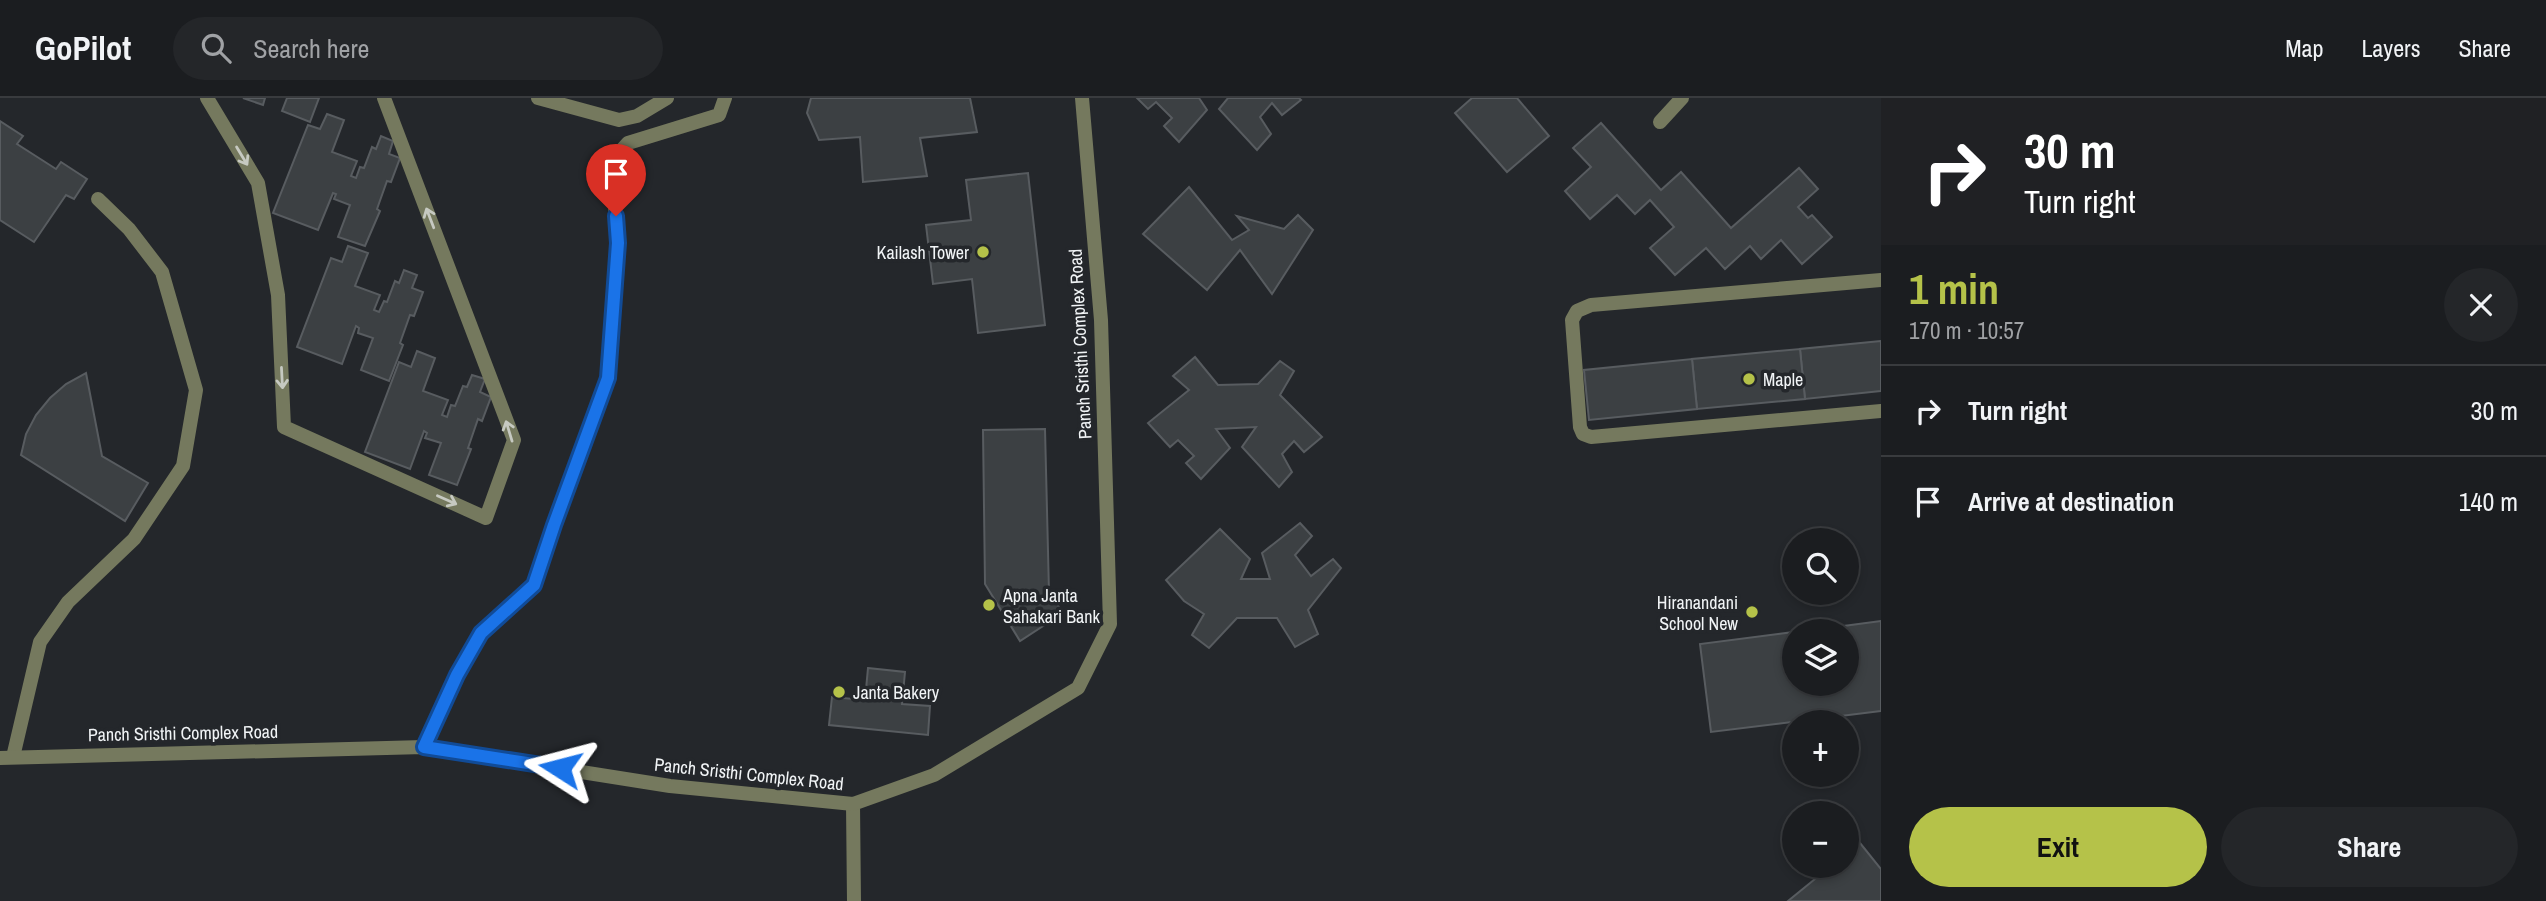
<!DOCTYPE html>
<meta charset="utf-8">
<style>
:root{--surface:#1b1d20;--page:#242629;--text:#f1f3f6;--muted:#a0a2a5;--line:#393b3e;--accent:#b5c249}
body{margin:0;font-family:"Archivo Narrow",sans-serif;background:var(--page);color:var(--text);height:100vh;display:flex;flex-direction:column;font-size:26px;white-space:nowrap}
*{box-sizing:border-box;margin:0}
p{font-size:23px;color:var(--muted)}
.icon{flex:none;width:38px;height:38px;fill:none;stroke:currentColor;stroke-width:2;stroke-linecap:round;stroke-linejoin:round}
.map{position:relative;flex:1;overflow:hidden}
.drawer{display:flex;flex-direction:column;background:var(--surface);width:665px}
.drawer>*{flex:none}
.guide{background:#202124;color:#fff;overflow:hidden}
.controls{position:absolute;left:1782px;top:430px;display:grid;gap:14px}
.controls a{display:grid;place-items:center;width:77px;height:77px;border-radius:50%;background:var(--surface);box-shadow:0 4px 10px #0003,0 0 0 2px var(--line);font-size:35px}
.pin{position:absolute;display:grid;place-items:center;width:60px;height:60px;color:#fff;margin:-72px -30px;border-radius:50% 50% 50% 0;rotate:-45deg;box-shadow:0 0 7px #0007}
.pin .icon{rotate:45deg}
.me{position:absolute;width:77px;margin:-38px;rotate:279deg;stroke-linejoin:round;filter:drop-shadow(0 0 5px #0008)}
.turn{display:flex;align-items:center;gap:24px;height:147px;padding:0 28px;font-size:32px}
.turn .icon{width:91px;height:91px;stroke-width:2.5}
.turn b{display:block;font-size:49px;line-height:60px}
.round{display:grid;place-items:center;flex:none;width:74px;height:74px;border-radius:37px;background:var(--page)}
.head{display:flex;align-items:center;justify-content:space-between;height:119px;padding:0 28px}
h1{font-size:42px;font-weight:800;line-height:52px;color:var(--accent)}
.button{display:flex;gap:14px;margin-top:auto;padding:14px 28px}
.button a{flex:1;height:80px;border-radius:42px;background:var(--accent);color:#111;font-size:28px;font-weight:800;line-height:80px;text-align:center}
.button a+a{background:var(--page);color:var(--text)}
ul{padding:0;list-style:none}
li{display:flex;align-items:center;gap:21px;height:91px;padding:0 28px;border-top:2px solid var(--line)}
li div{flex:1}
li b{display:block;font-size:26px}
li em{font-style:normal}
header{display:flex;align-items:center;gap:42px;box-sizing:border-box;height:98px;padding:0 35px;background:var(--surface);border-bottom:2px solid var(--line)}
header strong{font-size:33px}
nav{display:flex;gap:38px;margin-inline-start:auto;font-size:24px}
.search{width:490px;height:63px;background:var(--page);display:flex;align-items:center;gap:18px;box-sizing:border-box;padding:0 24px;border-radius:38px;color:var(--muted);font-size:26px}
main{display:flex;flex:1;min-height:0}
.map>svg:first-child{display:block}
</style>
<header>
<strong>GoPilot</strong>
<div class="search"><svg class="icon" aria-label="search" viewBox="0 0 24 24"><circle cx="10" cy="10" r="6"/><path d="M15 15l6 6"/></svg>Search here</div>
<nav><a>Map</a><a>Layers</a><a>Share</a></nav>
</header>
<main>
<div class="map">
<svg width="1881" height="803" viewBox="0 0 1881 803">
<rect width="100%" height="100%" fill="#24272b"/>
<g fill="#3c4043" stroke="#585c60" stroke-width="2">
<polygon points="243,0 265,0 263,7"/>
<polygon points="287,0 319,0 310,24 282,13"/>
<polygon points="811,0 970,0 977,34 920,40 927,78 863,84 860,39 819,42 807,15"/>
<polygon points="1137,0 1199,0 1207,12 1179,44 1164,28 1172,20 1156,4 1148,11"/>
<polygon points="1228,0 1299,0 1301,2 1282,17 1272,5 1260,19 1271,36 1257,52 1219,11"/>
<polygon points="1472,0 1517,0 1549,38 1507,74 1455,15"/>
<polygon points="327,16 344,22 332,54 357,63 351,78 356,80 360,69 364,70 372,49 376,51 381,38 393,43 389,56 400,60 391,84 387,83 377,111 380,113 365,148 338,139 350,107 334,101 336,96 333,95 318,132 273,115 308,27 320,31"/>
<polygon points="0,23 23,38 17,46 56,71 61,64 87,81 74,101 66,97 34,144 0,122"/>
<polygon points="1601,25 1661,92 1681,74 1731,130 1799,70 1818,91 1798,109 1808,120 1812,117 1832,139 1802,166 1781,142 1761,161 1750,148 1725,171 1706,150 1675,177 1650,150 1674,129 1650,102 1635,116 1617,97 1590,121 1565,93 1591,69 1573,50"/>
<polygon points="1028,75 1045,227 978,235 972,181 933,186 926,127 971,122 966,82"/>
<polygon points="1189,89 1232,142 1249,132 1237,118 1284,131 1298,117 1313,132 1272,196 1240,152 1207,192 1143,136"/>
<polygon points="348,148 368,155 355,188 380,197 374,212 379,214 384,203 387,204 395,183 399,185 404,172 417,177 412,190 423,194 414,218 410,217 400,245 403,247 389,283 361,272 373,240 358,235 359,230 356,228 342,266 297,249 331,160 342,164"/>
<polygon points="1881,243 1881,293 1805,301 1800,251"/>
<polygon points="1800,251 1805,301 1697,311 1692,261"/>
<polygon points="417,253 435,260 423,293 448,302 442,317 447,319 451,307 455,308 463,288 467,289 472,277 485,281 480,294 491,299 482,323 478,321 468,350 471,351 457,387 429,377 441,345 425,340 427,335 424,333 410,371 365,354 399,264 411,269"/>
<polygon points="1195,259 1218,287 1258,286 1280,263 1294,273 1280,297 1322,339 1304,354 1294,343 1282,356 1292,374 1279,389 1242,349 1256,329 1216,331 1230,350 1201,381 1186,365 1194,358 1178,342 1170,349 1148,325 1189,292 1173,278"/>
<polygon points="1692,261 1697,311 1589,322 1584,272"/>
<polygon points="86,275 102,358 148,385 125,423 21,357 26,336 36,317 50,300 66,286"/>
<polygon points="1045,331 1049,494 1063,515 1020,543 985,486 983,332"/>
<polygon points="1300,425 1312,438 1295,457 1311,478 1333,461 1341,470 1308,512 1318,536 1295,549 1277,520 1237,520 1209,550 1192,537 1204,516 1184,503 1166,482 1220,431 1250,461 1241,481 1270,481 1262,455"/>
<polygon points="1881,523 1881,613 1711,634 1700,546 1794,534 1794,586 1846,586 1846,534 1798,534"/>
<polygon points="868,570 905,574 902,606 930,608 928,637 829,627 832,599 865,602"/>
<polygon points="1860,745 1881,771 1881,803 1788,803 1831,768 1846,768 1846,756"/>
</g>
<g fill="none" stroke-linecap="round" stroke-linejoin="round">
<g stroke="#75795e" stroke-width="14">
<polyline points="1660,24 1682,0"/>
<polyline points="13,659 40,544 68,504 134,441 183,368 196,292 162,174 129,131 98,101"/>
</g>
<g stroke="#75795e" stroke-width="14">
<polyline points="207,0 258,85 278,197 284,329 486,420 514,342 384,0"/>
<polyline points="538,0 619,22 637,18 667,0"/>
<polyline points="1881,182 1591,207 1577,213 1572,222 1580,329 1583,336 1591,339 1881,313"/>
<polyline points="424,649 457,577 481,535 534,487 554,427 608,280 619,145 610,65 628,45 719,17 725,0"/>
<polyline points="853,706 854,803"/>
</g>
<polyline stroke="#75795e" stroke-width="14" points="0,660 424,649 670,688 853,706 934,677 1078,590 1110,526 1101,222 1082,0"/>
</g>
<defs><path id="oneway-shaft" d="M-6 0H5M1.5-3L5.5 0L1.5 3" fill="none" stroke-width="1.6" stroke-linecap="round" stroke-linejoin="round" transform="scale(1.75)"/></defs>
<g stroke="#c6c9c1">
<use href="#oneway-shaft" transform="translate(242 58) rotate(59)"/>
<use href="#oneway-shaft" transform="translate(430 120) rotate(-111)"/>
<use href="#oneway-shaft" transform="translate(282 280) rotate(87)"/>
<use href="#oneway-shaft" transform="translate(509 333) rotate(-107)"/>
<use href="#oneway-shaft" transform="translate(447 402) rotate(24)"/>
</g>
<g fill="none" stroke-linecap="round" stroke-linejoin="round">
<defs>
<polyline id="route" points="560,670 424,649 457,577 481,535 534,487 554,427 608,280 618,145 616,118"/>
</defs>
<use href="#route" stroke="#114b97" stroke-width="18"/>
<use href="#route" stroke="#1a73e8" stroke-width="12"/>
</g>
<g fill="#b5c249" stroke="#24272b" stroke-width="2.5">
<circle cx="983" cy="154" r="7"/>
<circle cx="1749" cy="281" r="7"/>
<circle cx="989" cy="507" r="7"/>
<circle cx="1752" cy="514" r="7"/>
<circle cx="839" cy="594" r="7"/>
</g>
<g text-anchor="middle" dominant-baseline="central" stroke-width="7" stroke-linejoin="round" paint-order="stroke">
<g font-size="18" fill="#f1f4f6" stroke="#24272b" text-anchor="start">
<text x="969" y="154" text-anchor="end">Kailash Tower</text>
<text x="1763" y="281">Maple</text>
<text x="1003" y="497">Apna Janta<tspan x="1003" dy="21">Sahakari Bank</tspan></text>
<text x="1738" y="504" text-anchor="end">Hiranandani<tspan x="1738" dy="21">School New</tspan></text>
<text x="853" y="594">Janta Bakery</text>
</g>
<g font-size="18" fill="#f1f4f6" stroke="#24272b">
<text transform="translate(1080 246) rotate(-93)">Panch Sristhi Complex Road</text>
<text transform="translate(183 635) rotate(-1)">Panch Sristhi Complex Road</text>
<text transform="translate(749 676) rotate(6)">Panch Sristhi Complex Road</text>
</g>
</g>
</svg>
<div class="controls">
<a><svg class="icon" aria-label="search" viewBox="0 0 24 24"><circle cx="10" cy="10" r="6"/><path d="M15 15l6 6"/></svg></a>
<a><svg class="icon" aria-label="layers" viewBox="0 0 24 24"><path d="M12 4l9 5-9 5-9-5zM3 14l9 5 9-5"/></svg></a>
<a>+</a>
<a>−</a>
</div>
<div class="pin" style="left:616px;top:118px;background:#d93025"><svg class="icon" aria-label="arrive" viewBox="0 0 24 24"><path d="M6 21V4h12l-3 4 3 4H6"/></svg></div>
<svg class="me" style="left:560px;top:670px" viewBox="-20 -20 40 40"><path d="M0-17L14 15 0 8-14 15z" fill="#1a73e8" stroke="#fff" stroke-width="4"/></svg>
</div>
<section class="drawer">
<div class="guide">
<div class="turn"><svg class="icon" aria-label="right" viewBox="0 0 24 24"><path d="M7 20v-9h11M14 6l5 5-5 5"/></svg><div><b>30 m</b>Turn right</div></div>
</div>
<div class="head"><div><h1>1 min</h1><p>170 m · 10:57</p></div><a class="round"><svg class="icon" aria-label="close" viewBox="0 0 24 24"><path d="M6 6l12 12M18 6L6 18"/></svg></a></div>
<ul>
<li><svg class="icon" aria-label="right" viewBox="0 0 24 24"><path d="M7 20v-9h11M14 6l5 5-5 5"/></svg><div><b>Turn right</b></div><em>30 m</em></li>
<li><svg class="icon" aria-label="arrive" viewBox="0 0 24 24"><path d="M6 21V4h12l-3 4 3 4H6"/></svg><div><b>Arrive at destination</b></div><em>140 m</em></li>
</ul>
<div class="button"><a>Exit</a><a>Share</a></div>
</section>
</main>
